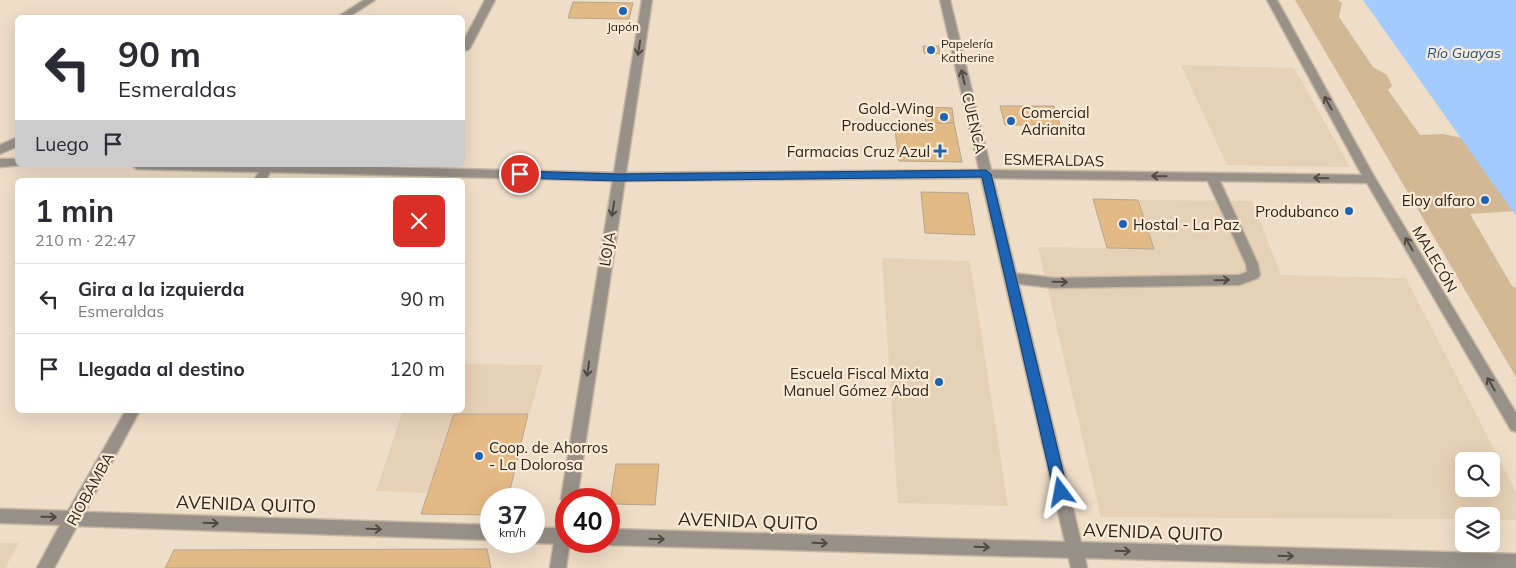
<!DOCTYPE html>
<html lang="es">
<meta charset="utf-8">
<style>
:root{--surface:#fff;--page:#f2f2f3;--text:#2b2b33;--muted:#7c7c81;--line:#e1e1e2}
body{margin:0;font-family:Mulish,sans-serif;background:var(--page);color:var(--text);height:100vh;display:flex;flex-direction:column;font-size:19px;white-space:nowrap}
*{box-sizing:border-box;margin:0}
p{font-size:16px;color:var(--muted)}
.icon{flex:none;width:28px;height:28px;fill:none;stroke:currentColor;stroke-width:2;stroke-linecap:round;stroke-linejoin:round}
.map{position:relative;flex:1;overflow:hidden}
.panel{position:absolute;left:15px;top:178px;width:450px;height:235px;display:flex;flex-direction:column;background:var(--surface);border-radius:8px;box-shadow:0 5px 20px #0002}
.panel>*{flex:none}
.guide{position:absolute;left:15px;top:15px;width:450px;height:152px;border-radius:8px;box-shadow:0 5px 20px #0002;background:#fff;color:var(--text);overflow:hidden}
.fabs{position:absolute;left:1455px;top:452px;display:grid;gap:10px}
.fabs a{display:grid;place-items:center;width:45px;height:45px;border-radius:8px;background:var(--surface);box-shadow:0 5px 20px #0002;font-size:25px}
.speed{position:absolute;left:480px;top:488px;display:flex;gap:10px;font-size:25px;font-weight:700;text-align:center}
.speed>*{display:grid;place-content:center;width:65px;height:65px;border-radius:50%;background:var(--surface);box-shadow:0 5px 20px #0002;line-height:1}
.speed small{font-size:12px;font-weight:400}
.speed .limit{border:8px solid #d22;background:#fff;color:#111}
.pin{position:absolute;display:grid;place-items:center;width:42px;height:42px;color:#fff;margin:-21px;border:2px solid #fff;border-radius:50%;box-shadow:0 1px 5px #0007}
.me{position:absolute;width:55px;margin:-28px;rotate:347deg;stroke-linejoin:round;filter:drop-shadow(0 0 4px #0008)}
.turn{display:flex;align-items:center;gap:18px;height:105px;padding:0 20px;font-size:22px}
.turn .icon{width:65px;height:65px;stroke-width:2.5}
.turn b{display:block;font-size:35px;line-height:42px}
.then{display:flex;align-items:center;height:48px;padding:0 20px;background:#0003;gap:10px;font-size:19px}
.round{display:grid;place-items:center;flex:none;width:52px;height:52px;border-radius:8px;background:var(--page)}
.summary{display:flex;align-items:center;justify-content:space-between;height:85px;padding:0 20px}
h1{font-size:30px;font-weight:700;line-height:38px}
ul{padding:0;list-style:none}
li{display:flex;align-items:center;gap:15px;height:70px;padding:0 20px;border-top:1px solid var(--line)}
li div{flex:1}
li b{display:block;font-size:19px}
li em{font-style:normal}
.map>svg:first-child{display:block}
</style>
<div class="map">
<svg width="1516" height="568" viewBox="0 0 1516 568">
<rect width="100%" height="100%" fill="#eeddc7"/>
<g fill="#e7d1b6" fill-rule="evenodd">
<polygon points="1181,65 1294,68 1350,167 1227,165"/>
<path d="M1139 200 1252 201 1281 275 1406 278 1516 492V520H1491V516H1464V519L1101 517 1038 247 1154 249ZM1464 461H1491V489H1464Z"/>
<polygon points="882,258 970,261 1008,506 898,503"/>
<polygon points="463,364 543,365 530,413 454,413 427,493 376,491 403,410 462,410"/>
<polygon points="0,543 19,543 5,568 0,568"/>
</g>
<polygon fill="#d3b896" points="1295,0 1338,0 1342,3 1339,17 1373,67 1387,75 1392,86 1388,90 1420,135 1443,134 1476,141 1516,211 1470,214 1512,286 1516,288 1516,377"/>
<polygon fill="#a4cbfe" points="1363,0 1516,0 1516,216"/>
<g fill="#e2ba85" stroke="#b5a590">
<polygon points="573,2 633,3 629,19 568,18"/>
<polygon points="923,46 939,46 940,54 924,53"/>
<polygon points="1000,106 1054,106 1060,125 1005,125"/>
<polygon points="925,107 952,108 954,123 926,123"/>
<polygon points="894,123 954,123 962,162 899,161"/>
<polygon points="921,192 968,193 975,235 925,233"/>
<polygon points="1093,199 1138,200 1154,249 1107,248"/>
<polygon points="454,414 528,414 508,499 491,499 491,515 421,514"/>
<polygon points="616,464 659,464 655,505 610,504"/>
<polygon points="487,549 491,568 165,568 174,550"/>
</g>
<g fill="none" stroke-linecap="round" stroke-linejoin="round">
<defs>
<g id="service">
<polygon points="485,0 495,0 470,48 468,50 462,50 462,44"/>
<polygon points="1212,173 1218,177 1258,264 1260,275 1258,278 1239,285 1054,288 1011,283 1007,281 1005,278 1007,275 1011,273 1054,278 1239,275 1247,272 1246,264 1206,177"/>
</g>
<g id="minor">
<polygon points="364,0 375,0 347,18 336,18"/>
<polygon points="1267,0 1277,0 1375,178 1516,413 1516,432 1511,430 1367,183 986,178 618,181 270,172 266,180 254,180 259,172 137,169 131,165 293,165 618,173 986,170 1362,175"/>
<polygon points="18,137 18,146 0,154 0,145"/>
<polygon points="0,159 18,159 18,165 22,165 0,167"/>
<polygon points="126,410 140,410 85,512 491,525 491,540 77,526 54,568 37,568 60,525 0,523 0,509 68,511"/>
<polygon points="534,528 563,528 566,530 566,541 569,541 563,544 534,543 531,541 534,541"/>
<polygon points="1075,542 1516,554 1516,568 1448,568 1085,558 1087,568 1071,568 1067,550 1069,545"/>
</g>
<g id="tertiary">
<polygon points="642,0 652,0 577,499 566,499 566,505 561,499"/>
<polygon points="940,0 950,0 1083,550 1081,555 1075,558 609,545 604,542 609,541 609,529 1065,542"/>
<polygon points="566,508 566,541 570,541 566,568 550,568 558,515 561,510"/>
</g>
</defs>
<use href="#service" stroke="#c7b8a5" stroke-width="3"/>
<use href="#minor" stroke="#c7b8a5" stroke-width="3"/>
<use href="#tertiary" stroke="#c7b8a5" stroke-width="3"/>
<use href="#service" fill="#989188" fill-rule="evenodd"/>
<use href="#minor" fill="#989188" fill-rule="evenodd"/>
<use href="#tertiary" fill="#989188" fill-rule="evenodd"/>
</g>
<defs><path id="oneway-shaft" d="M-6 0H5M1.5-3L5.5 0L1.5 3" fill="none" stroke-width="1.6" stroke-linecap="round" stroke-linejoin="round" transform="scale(1.25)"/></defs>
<g stroke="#504a42">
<use href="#oneway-shaft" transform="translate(639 48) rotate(99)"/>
<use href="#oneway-shaft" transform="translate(963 77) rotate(-103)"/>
<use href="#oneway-shaft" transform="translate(1328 103) rotate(-119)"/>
<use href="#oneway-shaft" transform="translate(1159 176) rotate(-179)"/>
<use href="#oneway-shaft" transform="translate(1321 178) rotate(-179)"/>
<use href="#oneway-shaft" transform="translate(613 209) rotate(99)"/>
<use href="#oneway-shaft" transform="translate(1409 244) rotate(-120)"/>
<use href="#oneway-shaft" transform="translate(1222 280) rotate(-1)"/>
<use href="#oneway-shaft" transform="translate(1060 282) rotate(1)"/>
<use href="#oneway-shaft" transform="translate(588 369) rotate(99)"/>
<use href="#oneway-shaft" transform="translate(1491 384) rotate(-120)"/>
<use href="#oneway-shaft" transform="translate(49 517) rotate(1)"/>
<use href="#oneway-shaft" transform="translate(211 523) rotate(2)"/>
<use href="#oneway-shaft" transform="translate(374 529) rotate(2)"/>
<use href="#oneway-shaft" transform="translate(657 539) rotate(2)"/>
<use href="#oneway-shaft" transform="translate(820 543) rotate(2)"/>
<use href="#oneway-shaft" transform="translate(982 547) rotate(2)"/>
<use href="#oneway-shaft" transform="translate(1123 551) rotate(2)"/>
<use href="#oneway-shaft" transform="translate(1286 556) rotate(2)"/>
</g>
<polygon fill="#1c63b3" stroke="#124074" points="986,170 991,174 1068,492 1066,496 1061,498 1056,496 1054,492 982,177 618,181 520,178 515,174 520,171 618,174"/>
<g fill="#1c63b3" stroke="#fbead4" stroke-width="2">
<circle cx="623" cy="11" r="5"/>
<circle cx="931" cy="50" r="5"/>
<circle cx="944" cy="117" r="5"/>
<circle cx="1011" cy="121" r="5"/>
<path d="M937.5 143.5h5v5h5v5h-5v5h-5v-5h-5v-5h5z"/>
<circle cx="1485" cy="200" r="5"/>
<circle cx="1349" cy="211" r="5"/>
<circle cx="1123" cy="224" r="5"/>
<circle cx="939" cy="382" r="5"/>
<circle cx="479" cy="456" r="5"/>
</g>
<g text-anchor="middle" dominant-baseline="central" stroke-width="4.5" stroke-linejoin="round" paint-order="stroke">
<g font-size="12" fill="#2a241c" stroke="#fbead4">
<text x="623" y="26">Japón</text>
<text x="941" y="43" text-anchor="start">Papelería<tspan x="941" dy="14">Katherine</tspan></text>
</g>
<g font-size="14" font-style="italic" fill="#1d508c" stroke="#fbead4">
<text x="1464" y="53">Río Guayas</text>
</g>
<g font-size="15" fill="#2a241c" stroke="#fbead4" text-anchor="end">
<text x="934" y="108">Gold-Wing<tspan x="934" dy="17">Producciones</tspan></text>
<text x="1021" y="112" text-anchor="start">Comercial<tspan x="1021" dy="17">Adrianita</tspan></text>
<text x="930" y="151">Farmacias Cruz Azul</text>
<text x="1475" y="200">Eloy alfaro</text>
<text x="1339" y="211">Produbanco</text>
<text x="1133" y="224" text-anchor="start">Hostal - La Paz</text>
<text x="929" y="373">Escuela Fiscal Mixta<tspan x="929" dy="17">Manuel Gómez Abad</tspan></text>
<text x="489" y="447" text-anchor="start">Coop. de Ahorros<tspan x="489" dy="17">- La Dolorosa</tspan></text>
</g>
<g font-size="15" fill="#2a241c" stroke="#fbead4">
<text transform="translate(974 123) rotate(77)">CUENCA</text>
<text transform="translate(1054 160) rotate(1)">ESMERALDAS</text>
<text transform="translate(607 249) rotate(-81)">LOJA</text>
<text transform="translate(1435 259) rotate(60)">MALECÓN</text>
<text transform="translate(90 489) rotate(-61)">RIOBAMBA</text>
</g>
<g font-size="18" fill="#2a241c" stroke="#fbead4">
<text transform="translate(246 504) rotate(2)">AVENIDA QUITO</text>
<text transform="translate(748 521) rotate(2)">AVENIDA QUITO</text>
<text transform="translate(1153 532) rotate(2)">AVENIDA QUITO</text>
</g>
</g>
</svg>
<div class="fabs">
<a><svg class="icon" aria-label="search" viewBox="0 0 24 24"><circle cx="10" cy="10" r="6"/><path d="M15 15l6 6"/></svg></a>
<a><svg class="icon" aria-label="layers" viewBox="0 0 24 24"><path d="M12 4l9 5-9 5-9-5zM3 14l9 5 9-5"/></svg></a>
</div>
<div class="speed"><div>37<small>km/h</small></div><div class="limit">40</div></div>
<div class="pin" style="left:520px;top:174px;background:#d93025"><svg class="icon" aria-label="arrive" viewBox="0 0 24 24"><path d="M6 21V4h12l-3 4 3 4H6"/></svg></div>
<svg class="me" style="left:1061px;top:492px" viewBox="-20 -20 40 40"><path d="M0-17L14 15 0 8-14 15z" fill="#1c63b3" stroke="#fff" stroke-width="4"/></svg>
<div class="guide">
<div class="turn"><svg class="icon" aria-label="left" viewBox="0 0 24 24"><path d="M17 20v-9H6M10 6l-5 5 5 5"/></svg><div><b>90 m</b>Esmeraldas</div></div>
<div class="then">Luego<svg class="icon" aria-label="arrive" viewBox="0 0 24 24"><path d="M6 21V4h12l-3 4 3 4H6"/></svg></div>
</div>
<section class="panel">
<div class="summary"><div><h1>1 min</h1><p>210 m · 22:47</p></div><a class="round" style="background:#d93025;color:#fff"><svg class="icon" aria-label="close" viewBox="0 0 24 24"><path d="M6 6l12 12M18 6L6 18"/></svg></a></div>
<ul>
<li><svg class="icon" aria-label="left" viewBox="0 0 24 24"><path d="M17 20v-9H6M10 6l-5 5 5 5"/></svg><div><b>Gira a la izquierda</b><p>Esmeraldas</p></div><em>90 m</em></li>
<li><svg class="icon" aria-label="arrive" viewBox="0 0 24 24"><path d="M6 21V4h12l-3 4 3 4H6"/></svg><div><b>Llegada al destino</b></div><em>120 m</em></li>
</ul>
</section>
</div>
